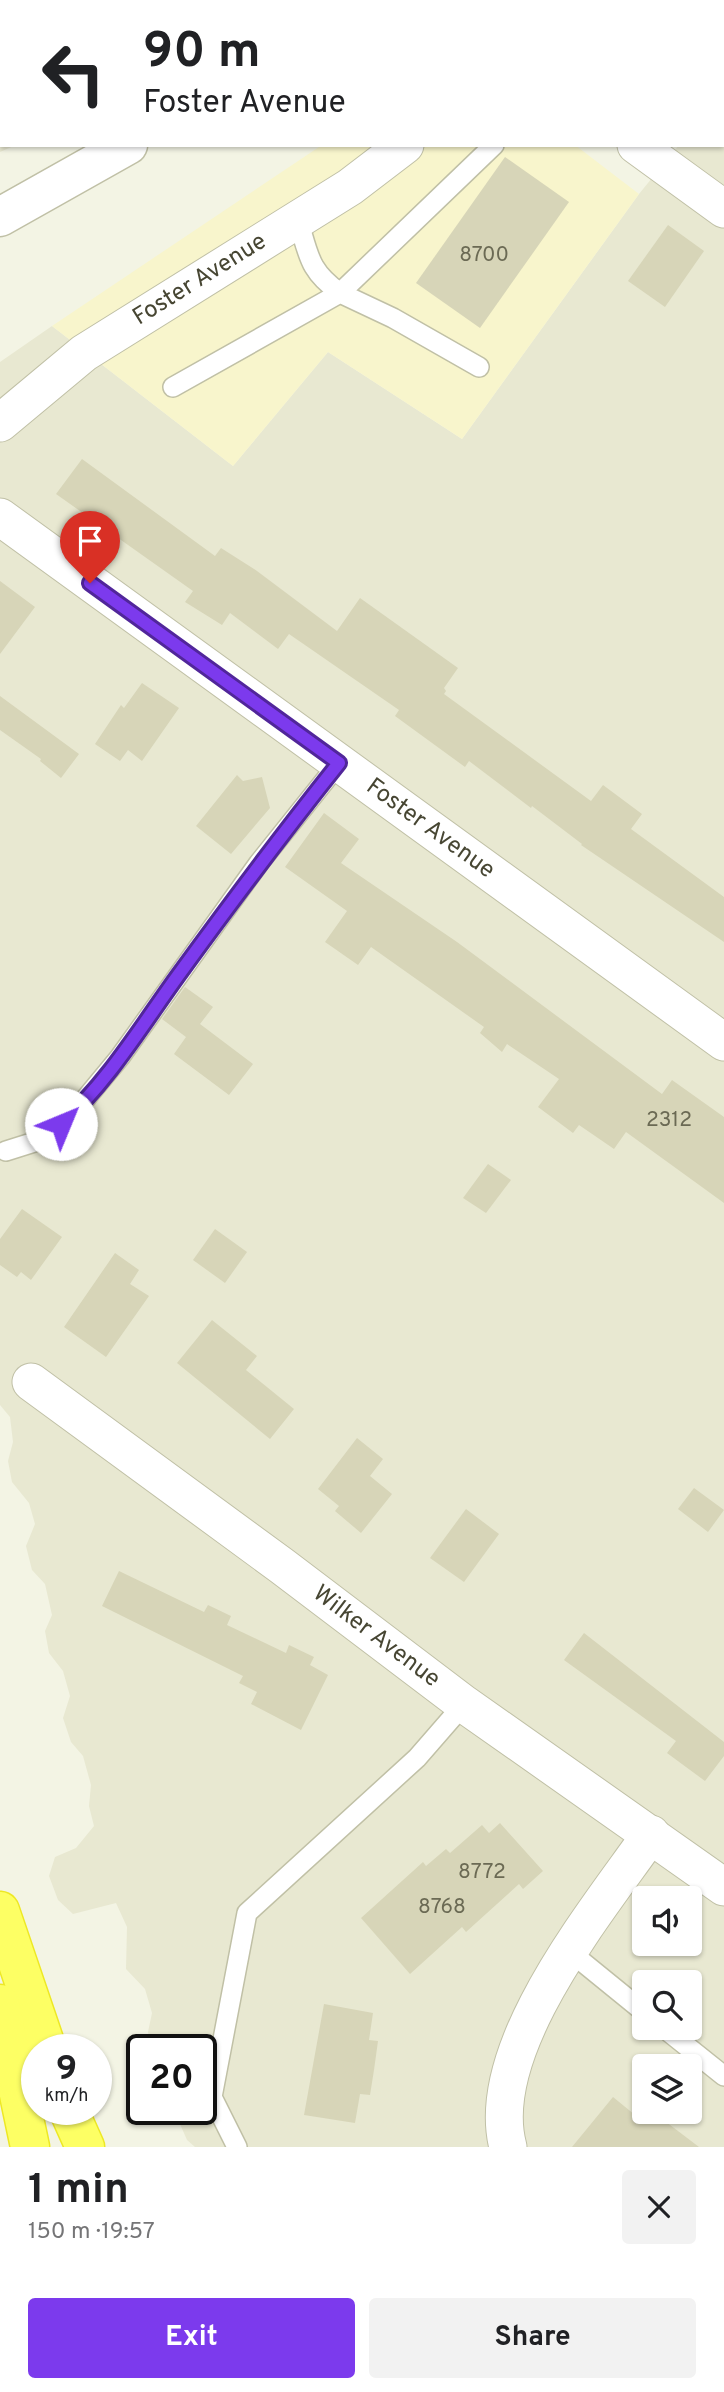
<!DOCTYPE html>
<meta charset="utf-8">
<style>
:root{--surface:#fff;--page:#f2f2f2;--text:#202124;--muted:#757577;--accent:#7c3aed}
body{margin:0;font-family:Overpass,sans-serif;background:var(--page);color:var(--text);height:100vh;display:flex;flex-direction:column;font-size:26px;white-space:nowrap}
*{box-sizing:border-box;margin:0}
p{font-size:23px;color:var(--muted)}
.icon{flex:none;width:38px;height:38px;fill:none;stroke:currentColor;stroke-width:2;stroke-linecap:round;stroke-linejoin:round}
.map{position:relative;height:2147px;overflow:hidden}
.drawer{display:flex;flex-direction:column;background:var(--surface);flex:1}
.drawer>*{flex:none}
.top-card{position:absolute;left:0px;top:0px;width:724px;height:147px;box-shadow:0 2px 5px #0004;background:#fff;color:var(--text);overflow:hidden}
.buttons{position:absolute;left:632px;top:1886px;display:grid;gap:14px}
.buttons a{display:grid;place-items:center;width:70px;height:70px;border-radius:7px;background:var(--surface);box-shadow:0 2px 5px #0004;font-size:35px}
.speed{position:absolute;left:21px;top:2034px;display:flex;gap:14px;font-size:35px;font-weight:700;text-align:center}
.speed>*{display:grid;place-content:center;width:91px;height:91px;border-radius:50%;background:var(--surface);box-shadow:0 2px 5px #0004;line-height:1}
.speed small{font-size:18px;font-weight:400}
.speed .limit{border:4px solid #111;border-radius:10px;background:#fff;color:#111}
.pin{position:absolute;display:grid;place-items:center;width:60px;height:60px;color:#fff;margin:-72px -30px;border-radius:50% 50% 50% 0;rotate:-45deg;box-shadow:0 0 7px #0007}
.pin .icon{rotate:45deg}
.me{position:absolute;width:77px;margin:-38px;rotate:45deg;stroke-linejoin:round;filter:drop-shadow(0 0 5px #0008)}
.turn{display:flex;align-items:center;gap:24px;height:147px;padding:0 28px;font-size:32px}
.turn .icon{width:91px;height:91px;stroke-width:2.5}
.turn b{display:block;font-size:49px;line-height:60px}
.round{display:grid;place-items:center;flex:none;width:74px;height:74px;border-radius:7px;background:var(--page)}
.head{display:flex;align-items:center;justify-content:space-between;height:119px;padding:0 28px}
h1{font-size:42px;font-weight:700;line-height:52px}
.cta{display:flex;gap:14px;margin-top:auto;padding:14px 28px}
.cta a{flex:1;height:80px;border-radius:7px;background:var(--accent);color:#fff;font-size:28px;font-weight:700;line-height:80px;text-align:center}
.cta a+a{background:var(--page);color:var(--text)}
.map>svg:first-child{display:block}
</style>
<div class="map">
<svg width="724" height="2147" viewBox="0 0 724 2147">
<rect width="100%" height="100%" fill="#f3f4e4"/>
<g fill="#e8e8d1" fill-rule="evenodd">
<polygon points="0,0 265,0 2,2 2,145 16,145 0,152"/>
<path d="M724 19V2147H195L187 2140 180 2124 179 2109H201V2049H152L148 2032 152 2013 145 1989 126 1969 127 1927 116 1903 73 1914 58 1900 49 1876 55 1857 76 1848 94 1826 89 1806 91 1785 83 1756 71 1742 63 1718 70 1696 63 1671 49 1653 45 1631 52 1615 45 1584 32 1570 26 1546 35 1524 29 1503 12 1482 8 1461 13 1442 10 1417 0 1405V362L52 326 233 466 328 352 462 439 639 194 679 145H723ZM644 1899H690V1944H644ZM644 1983H690V2028H644ZM644 2067H690V2112H644Z"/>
</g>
<polygon fill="#f8f5cc" points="322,145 575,145 639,194 462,439 328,352 233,466 52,326"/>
<g fill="#d7d5b8">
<polygon points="505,157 569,202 480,328 416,283"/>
<polygon points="668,225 704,251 665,307 628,281"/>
<polygon points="82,459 215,556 221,548 257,571 337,631 360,598 458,668 444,688 446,691 444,694 591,801 603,785 642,814 631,829 724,897 724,942 581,845 582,844 532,806 531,808 469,761 465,767 395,716 399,710 289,634 278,649 230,613 222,625 185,602 193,591 56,494"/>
<polygon points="0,581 35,607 0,654"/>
<polygon points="142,683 179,708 142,761 128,750 120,761 95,744 121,705 124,708"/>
<polygon points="0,696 79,754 61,778 40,761 41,759 0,730"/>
<polygon points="237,775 243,781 262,777 270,808 231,854 196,826"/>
<polygon points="324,813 359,839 341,863 457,942 662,1094 672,1080 724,1117 724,1203 626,1132 614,1149 579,1125 573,1133 538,1107 559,1079 507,1044 502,1052 480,1033 484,1027 371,947 358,965 325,942 347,911 285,867"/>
<polygon points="185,987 213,1007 200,1024 253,1064 229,1095 174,1054 186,1037 162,1019"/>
<polygon points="488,1164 511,1180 486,1213 463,1198"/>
<polygon points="22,1209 62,1237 31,1280 21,1272 17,1277 0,1265 0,1239"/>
<polygon points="215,1229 247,1252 225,1283 193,1260"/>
<polygon points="115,1253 139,1270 130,1284 149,1296 106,1357 64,1327"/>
<polygon points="212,1320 257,1356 246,1370 294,1409 270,1439 177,1363"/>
<polygon points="357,1438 383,1459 370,1476 392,1494 361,1533 335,1511 339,1506 318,1489"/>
<polygon points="694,1488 724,1510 708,1532 678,1509"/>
<polygon points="466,1509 499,1534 464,1582 430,1558"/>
<polygon points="119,1571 204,1612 208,1605 231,1616 227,1625 286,1653 289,1645 314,1657 310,1665 328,1675 301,1730 251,1704 257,1692 239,1683 243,1676 102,1606"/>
<polygon points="584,1633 724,1742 724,1756 705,1781 667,1753 676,1741 564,1660"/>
<polygon points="500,1823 543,1871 523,1889 519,1884 466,1932 462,1927 410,1974 361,1918 423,1862 426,1866 446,1849 450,1853 482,1825 489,1833"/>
<polygon points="324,2004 373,2013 369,2040 378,2041 374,2070 370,2095 360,2094 355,2123 304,2115"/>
<polygon points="613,2097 635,2115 637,2112 653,2112 699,2147 572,2147"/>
</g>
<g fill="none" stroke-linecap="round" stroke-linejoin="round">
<defs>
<g id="service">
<polyline points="0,111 2,110"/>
<path d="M298 220C309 255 308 270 340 293L494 145"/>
<polyline points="173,387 340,293 393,318 479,367"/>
<polyline points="6,1151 44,1139 77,1109 120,1057 259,863 339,763"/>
<polyline points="569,1951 644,2012"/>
<polyline points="664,2028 724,2076"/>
<polyline points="237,2147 212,2097 247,1913 417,1758 464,1704"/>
</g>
<g id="minor">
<polyline points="4,0 5,2"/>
<polyline points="457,0 459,2"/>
<polyline points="636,145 724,209"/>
<polyline points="0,423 84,353 350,187 405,145"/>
<polyline points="0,517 724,1042"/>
<polyline points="31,1382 282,1566 464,1704 724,1887"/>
<path d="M508 2147C482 2049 598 1910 651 1834"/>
</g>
<g id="tertiary">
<polyline points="344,2 347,0"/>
<polyline points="0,217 128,145"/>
</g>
<g id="motorway">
<polyline points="0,1911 47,2049"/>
<polyline points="0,2004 30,2147"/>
<polyline points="68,2109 85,2147"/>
</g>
</defs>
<use href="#service" stroke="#c0c0a6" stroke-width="22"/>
<use href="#minor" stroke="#c0c0a6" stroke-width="39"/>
<use href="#tertiary" stroke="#c0c0a6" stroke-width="41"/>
<use href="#motorway" stroke="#ede825" stroke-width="41"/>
<use href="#service" stroke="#fff" stroke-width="19"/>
<use href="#minor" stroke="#fff" stroke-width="37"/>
<use href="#tertiary" stroke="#fff" stroke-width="38"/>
<use href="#motorway" stroke="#fdff64" stroke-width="38"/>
</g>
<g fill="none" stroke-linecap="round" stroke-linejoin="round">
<defs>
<path id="route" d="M61 1124C107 1083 141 1027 177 977 230 904 283 833 339 763L90 583"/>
</defs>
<use href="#route" stroke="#51269a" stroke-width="18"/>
<use href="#route" stroke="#7c3aed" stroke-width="12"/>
</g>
<g text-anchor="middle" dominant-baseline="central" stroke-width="6" stroke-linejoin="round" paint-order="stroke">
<g font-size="21" fill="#6b6a54">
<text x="484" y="255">8700</text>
<text x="669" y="1120">2312</text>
<text x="482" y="1872">8772</text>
<text x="442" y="1907">8768</text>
</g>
<g font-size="24" fill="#474633" stroke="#fff">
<text transform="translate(200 280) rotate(-32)">Foster Avenue</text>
<text transform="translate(430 829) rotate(36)">Foster Avenue</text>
<text transform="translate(376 1637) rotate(37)">Wilker Avenue</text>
</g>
</g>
</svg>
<div class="buttons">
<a><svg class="icon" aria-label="sound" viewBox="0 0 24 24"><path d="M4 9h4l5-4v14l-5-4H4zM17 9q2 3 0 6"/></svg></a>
<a><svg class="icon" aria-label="search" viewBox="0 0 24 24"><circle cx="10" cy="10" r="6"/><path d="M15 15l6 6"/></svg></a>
<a><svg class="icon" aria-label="layers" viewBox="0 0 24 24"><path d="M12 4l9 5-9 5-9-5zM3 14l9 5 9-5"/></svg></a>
</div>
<div class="speed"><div>9<small>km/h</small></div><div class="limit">20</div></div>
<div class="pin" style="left:90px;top:583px;background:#d93025"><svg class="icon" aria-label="arrive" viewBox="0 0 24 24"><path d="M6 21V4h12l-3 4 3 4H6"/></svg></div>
<svg class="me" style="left:61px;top:1124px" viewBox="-20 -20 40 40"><circle r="19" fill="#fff"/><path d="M0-13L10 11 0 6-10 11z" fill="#7c3aed"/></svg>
<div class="top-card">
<div class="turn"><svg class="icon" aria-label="left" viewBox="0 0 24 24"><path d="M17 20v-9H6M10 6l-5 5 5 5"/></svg><div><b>90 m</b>Foster Avenue</div></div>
</div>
</div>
<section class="drawer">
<div class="head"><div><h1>1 min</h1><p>150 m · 19:57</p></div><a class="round"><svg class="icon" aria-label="close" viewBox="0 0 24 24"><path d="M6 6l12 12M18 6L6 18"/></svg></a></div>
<div class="cta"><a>Exit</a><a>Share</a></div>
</section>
